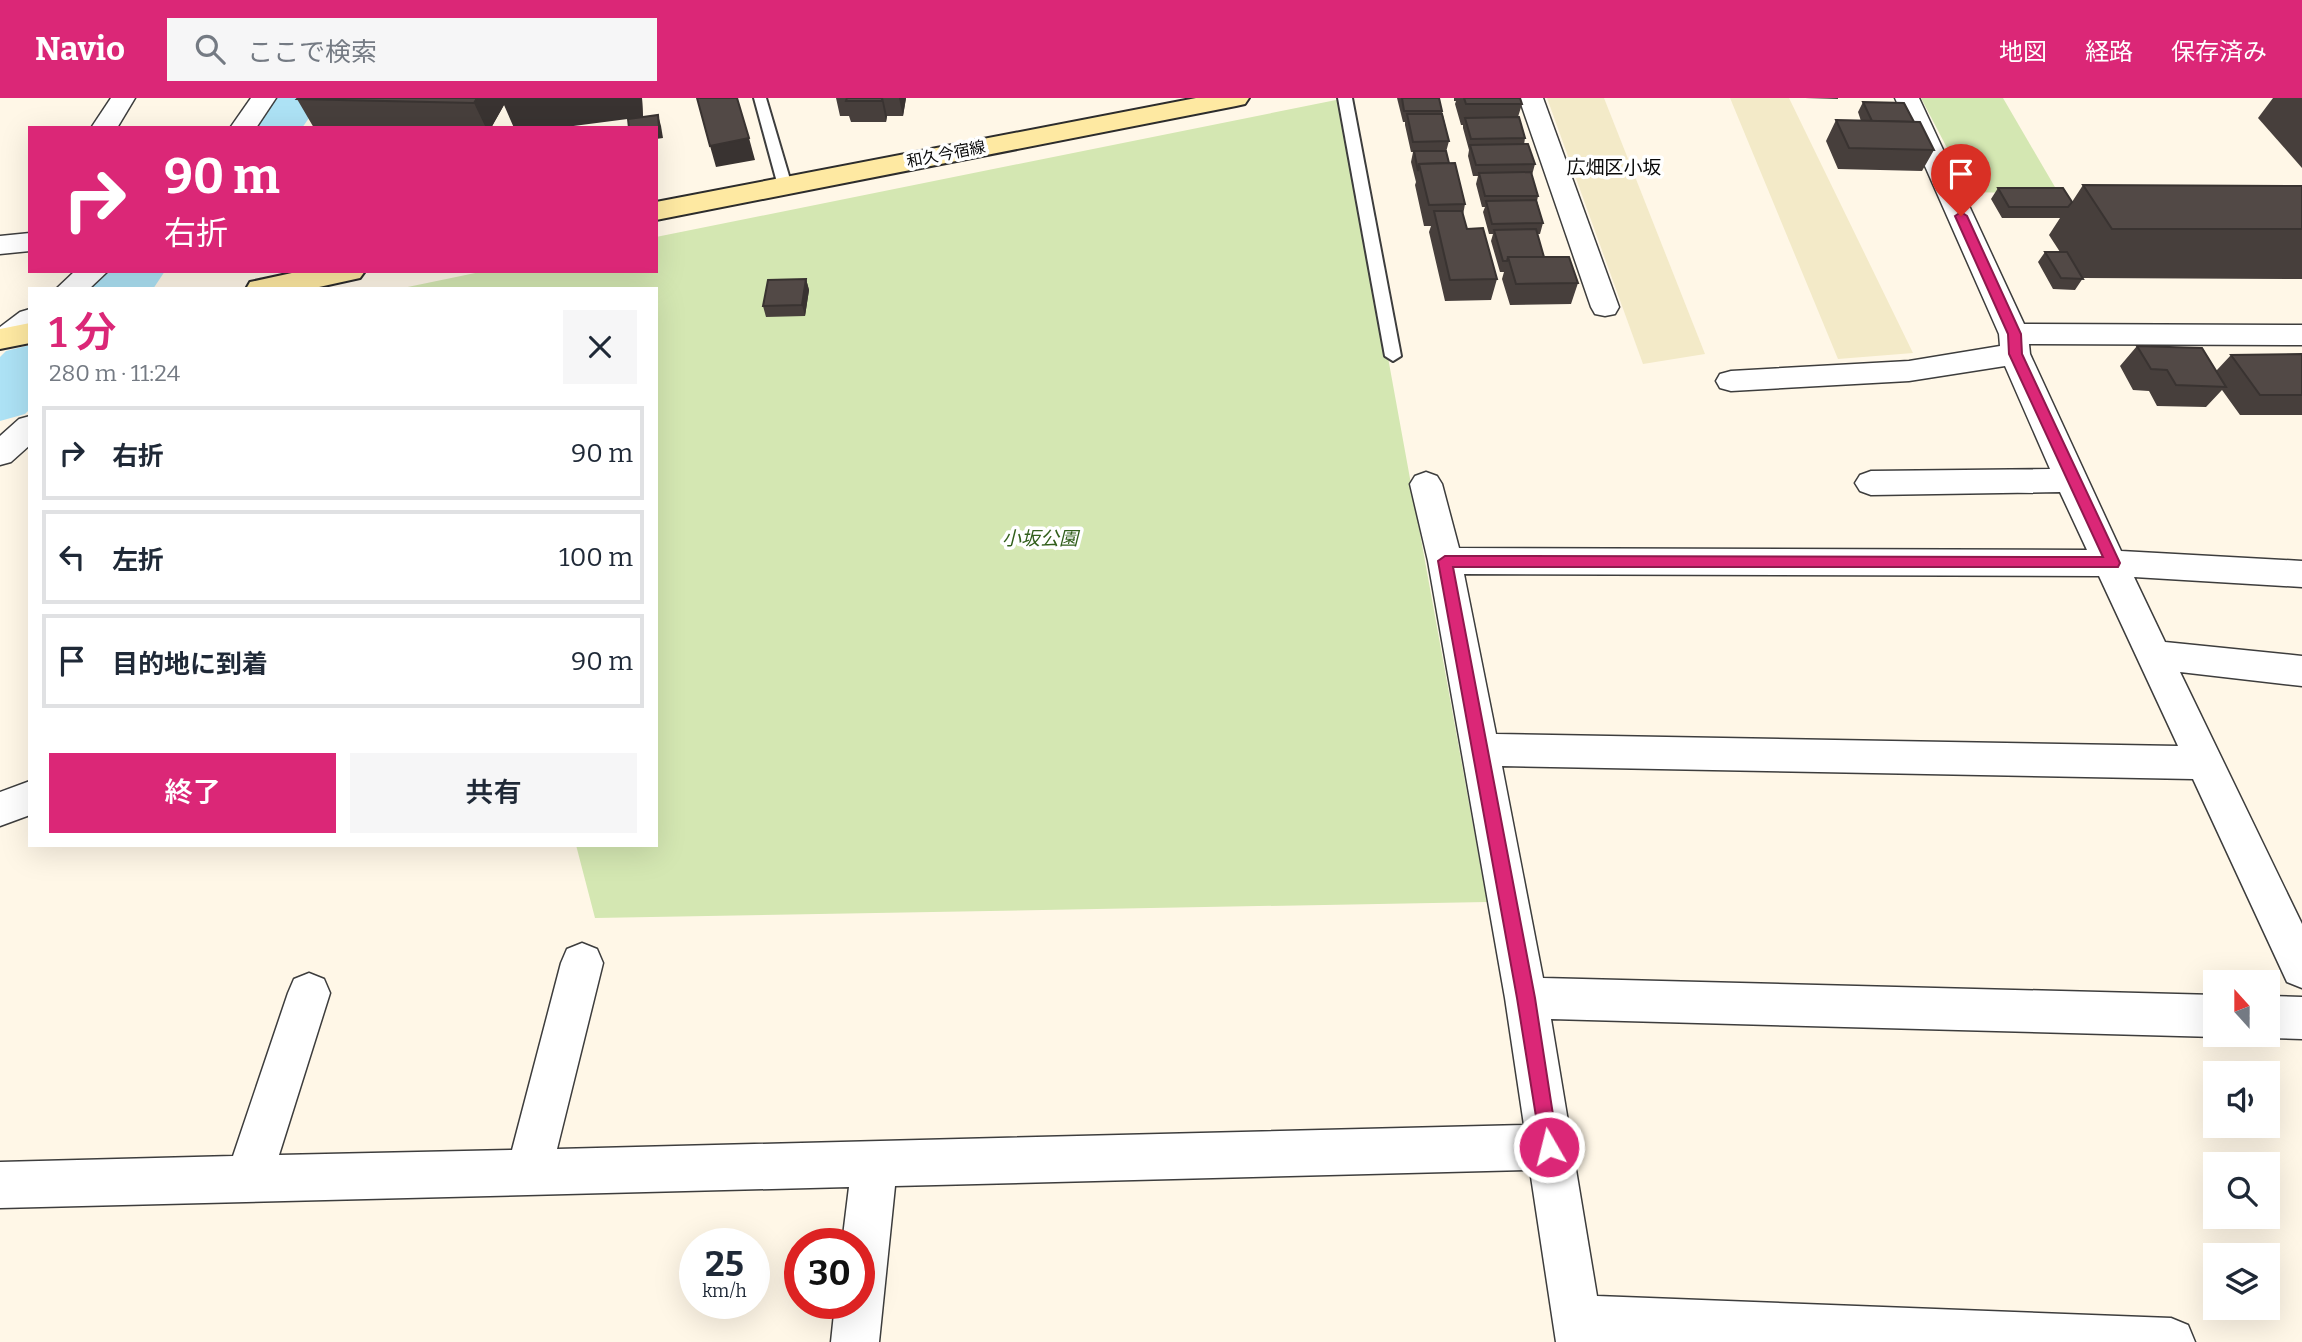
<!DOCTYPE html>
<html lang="ja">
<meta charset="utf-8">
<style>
:root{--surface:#fff;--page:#f6f6f7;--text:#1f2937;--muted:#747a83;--line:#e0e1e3;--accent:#db2777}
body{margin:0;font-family:Bitter,"Noto Sans JP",serif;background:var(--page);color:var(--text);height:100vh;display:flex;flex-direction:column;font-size:26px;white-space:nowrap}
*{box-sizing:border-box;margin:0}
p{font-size:23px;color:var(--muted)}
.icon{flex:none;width:38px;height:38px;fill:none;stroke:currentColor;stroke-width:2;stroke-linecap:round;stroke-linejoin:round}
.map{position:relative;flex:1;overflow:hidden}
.sheet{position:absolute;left:28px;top:189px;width:630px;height:560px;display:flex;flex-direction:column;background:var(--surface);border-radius:0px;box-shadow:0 7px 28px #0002}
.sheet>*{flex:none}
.banner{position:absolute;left:28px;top:28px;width:630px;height:147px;border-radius:0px;box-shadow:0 7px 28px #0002;background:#db2777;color:#fff;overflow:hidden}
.needle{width:46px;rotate:339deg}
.buttons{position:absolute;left:2203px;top:872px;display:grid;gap:14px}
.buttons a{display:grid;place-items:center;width:77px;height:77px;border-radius:0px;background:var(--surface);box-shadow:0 7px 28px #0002;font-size:35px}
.speed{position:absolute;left:679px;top:1130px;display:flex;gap:14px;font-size:35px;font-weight:700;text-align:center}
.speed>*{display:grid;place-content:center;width:91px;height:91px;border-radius:50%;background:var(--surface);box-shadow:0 7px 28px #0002;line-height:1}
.speed small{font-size:18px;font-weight:400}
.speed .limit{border:10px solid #d22;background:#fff;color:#111}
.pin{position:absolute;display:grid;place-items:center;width:60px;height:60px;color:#fff;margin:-72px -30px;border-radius:50% 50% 50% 0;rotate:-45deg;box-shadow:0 0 7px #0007}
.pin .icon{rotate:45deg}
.me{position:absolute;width:77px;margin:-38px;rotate:352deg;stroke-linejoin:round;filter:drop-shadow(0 0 5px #0008)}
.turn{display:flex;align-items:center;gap:24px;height:147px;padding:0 21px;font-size:32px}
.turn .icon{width:91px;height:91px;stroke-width:2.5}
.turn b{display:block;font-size:49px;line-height:60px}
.round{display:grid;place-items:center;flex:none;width:74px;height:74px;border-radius:0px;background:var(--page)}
.head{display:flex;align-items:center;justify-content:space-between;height:119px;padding:0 21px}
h1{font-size:42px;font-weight:600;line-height:52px;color:var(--accent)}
.action{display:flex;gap:14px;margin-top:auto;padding:14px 21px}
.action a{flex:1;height:80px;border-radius:0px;background:var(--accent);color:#fff;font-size:28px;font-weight:600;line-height:80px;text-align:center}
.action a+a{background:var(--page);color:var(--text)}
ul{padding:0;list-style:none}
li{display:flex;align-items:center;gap:21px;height:94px;margin:0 14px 10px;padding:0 7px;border:4px solid var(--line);border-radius:0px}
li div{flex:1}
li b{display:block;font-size:26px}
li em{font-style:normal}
header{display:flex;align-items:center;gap:42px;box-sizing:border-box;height:98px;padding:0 35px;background:var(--accent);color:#fff}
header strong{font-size:33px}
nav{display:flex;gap:38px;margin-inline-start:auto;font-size:24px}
.search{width:490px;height:63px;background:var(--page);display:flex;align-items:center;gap:18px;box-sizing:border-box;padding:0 24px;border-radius:0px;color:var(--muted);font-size:26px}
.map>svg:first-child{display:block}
</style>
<header>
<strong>Navio</strong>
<div class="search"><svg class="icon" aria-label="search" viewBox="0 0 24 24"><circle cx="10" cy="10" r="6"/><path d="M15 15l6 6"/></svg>ここで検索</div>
<nav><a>地図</a><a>経路</a><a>保存済み</a></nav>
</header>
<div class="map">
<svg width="2302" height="1244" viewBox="0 0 2302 1244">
<rect width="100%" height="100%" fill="#fff7e7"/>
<g fill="#f3eac8">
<polygon points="1547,0 1604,0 1705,256 1643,266"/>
<polygon points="1730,0 1789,0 1913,255 1838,261"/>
</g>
<g fill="#d4e7b2">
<polygon points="1921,0 2003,0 2059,96 1970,94"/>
<polygon points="1341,1 1487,804 595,820 576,747 656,747 656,191 398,191 485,173 656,173 656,139"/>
</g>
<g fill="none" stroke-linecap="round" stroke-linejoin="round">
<g fill="#ade2f5" fill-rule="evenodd">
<polygon points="265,0 323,0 302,30 243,30"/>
<polygon points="94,173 165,173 153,191 82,191"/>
<polygon points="30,247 30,311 25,316 0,323 0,259 6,253"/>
</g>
<defs>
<g id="lane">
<polygon points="754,0 766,0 792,88 790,91 785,92 778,88"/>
<polygon points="1338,0 1352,0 1401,258 1393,263 1385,258"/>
</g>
<g id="street">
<polygon points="111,0 135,0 117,30 91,30"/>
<polygon points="251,0 276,0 256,30 230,30"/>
<polygon points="1519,0 1543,0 1619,209 1615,216 1605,218 1595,216 1591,209"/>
<path d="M1895 0H1919L2024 226 2302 227V247L2029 246 2030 256 2121 453 2302 463V489L2134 479 2165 544 2302 558V588L2180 574 2302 826V890L2287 884 2193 681 1502 668 1543 880 2216 897V936H2222L2216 939 1551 921 1597 1198 2171 1220 2188 1227 2195 1244H1556L1530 1072 895 1088 879 1244H831L835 1206H859V1146H842L849 1089 0 1110V1064L233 1058 288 895 294 881 309 875 324 881 330 895 279 1057 512 1052 561 865 567 851 582 845 597 851 603 865 557 1051 1524 1027 1505 900 1428 463 1410 386 1415 378 1426 374 1437 378 1442 386 1459 450 2087 452 2060 394 1871 397 1860 393 1855 385 1860 377 1871 373 2050 371 2005 268 1909 283 1731 293 1720 290 1716 283 1720 276 1731 273 1909 263 2000 248 1999 236ZM1464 476 2099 478 2178 648 1496 636Z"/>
<polygon points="30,135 30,153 0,156 0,138"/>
<polygon points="75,173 108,173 89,191 56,191"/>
<polygon points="30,211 30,236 15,247 0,248 0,229 20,214"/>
<polygon points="30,318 30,347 11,364 0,367 0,338 19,321"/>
<polygon points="30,683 30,717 0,728 0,694"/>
<polygon points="2268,898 2302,899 2302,941 2268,940 2260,936 2268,936"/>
</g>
<g id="secondary">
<polygon points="1196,0 1249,0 1245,6 1236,8 656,122 656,104"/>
<polygon points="301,173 365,173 360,180 310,191 246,191 250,184"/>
<polygon points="30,225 30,245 0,251 0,231"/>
</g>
</defs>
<use href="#lane" stroke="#3d3d3d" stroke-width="4"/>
<use href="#street" stroke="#3d3d3d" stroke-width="3"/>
<use href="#secondary" stroke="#2c2c2c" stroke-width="4"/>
<use href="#lane" fill="#fff" fill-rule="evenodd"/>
<use href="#street" fill="#fff" fill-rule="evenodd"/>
<use href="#secondary" fill="#fee9a2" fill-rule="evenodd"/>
</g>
<g fill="#473f3c">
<polygon points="298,0 642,0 643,19 504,7 491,30 314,30 297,1"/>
<polygon points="836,0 906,0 903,18 887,18 886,24 851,24 849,18 840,18"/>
<polygon points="1397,0 1439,0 1449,43 1446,54 1449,65 1465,106 1463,117 1467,131 1497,181 1491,202 1445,203 1429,134 1431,128 1424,128 1415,87 1416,84 1411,64 1413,54 1411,54 1405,27 1405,24 1403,24"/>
<polygon points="1454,0 1520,0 1522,6 1518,19 1525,40 1524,47 1535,66 1532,77 1538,98 1537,103 1543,125 1540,136 1537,136 1544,159 1578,185 1571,206 1510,207 1502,181 1504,174 1500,174 1491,143 1493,136 1489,136 1483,114 1485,109 1482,109 1476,86 1478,78 1473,78 1468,58 1469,52 1463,30 1463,27 1461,27 1455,6 1456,3 1454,3"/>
<polygon points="1805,0 1838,0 1838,1"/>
<polygon points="2273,0 2302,0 2302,70 2258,20"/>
<polygon points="1863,4 1914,24 1934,52 1922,73 1838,71 1826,43 1836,22 1861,23 1858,14"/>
<polygon points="2083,87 2302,88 2302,181 2083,180 2075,192 2053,191 2038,164 2045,154 2060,154 2049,137 2060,120 2002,120 1991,101 1998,90 2072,104"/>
<polygon points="806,181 809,192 805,218 766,219 763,208"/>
<polygon points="2137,248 2216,273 2231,257 2302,256 2302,317 2240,317 2222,292 2206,309 2157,308 2149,293 2133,292 2120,268"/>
</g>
<g fill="#393331">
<polygon points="477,0 642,0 643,19 558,30 514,30 504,7 491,30 486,30 474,5"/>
<polygon points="882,0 883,0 887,18 886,24 882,3"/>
<polygon points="899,0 906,0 903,18"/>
<polygon points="658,17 661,28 663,40 656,41"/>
<polygon points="749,40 755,62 716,69 710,48"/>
<polygon points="806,181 809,192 805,218 802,207"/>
</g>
<g fill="#524946" stroke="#393331" stroke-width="2">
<polygon points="298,0 477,0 474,5 297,1"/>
<polygon points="697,0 737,0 749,40 710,48"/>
<polygon points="847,0 882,0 882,3 846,3"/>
<polygon points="1402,0 1439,0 1442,13 1404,13"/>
<polygon points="1464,0 1520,0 1522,6 1466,6"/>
<polygon points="1863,4 1904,5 1914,24 1872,23"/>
<polygon points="1407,16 1442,16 1449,43 1413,44"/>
<polygon points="658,17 659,29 629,30 628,21"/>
<polygon points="1519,19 1525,40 1471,41 1465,20"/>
<polygon points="1836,22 1920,24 1934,52 1849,50"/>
<polygon points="1528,46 1535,66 1476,67 1470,47"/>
<polygon points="1414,53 1446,53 1449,65 1419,66 1418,73"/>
<polygon points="1455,65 1465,106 1429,107 1419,66"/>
<polygon points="1531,74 1538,98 1485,98 1479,75"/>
<polygon points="2083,87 2302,88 2302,131 2112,131"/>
<polygon points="1998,90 2063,90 2072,104 2068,109 2009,109"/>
<polygon points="1536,102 1543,125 1492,126 1486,103"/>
<polygon points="1434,113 1462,113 1467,131 1483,130 1497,181 1450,182"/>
<polygon points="1536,131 1544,159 1508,159 1507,163 1503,163 1494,132"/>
<polygon points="2045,154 2067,154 2083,181 2061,180"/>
<polygon points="1508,159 1569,159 1578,185 1516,186"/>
<polygon points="806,181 802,207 763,208 768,182"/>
<polygon points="2137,248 2202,250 2226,289 2176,287 2167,272 2151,271"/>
<polygon points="2302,256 2302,297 2260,297 2231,257"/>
</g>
<polygon fill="#db2777" stroke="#8e194d" stroke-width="2" points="1961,114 1967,118 2021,236 2022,256 2120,465 2118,469 1453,469 1535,900 1558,1049 1555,1056 1549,1059 1542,1056 1517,900 1438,463 1445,458 2103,459 2009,256 2008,236 1955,118"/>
<g text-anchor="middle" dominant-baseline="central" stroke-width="7" stroke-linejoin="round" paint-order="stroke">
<g font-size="16" fill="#0a0a0a" stroke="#fff">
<text transform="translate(946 56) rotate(-11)">和久今宿線</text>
</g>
<g font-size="19" fill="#0a0a0a" stroke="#fff">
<text x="1614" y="69">広畑区小坂</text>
</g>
<g font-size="19" font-style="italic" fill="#325f1c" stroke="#fff">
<text x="1040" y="440">小坂公園</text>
</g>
</g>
</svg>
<div class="buttons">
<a><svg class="needle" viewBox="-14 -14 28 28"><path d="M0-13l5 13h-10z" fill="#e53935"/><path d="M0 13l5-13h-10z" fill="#747a83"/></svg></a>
<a><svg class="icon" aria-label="sound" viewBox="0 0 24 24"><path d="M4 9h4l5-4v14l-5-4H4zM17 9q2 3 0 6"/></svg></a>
<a><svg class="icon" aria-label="search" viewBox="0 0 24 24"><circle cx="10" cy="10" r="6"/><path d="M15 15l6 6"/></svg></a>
<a><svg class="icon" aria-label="layers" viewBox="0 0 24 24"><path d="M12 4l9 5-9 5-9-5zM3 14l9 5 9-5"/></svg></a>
</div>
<div class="speed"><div>25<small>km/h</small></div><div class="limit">30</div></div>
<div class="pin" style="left:1961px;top:118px;background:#d93025"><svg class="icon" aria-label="arrive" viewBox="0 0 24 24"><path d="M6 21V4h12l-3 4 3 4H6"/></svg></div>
<svg class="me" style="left:1549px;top:1049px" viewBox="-20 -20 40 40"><circle r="17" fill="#db2777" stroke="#fff" stroke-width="3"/><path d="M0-11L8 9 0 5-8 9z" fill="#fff"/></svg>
<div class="banner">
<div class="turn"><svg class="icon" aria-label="right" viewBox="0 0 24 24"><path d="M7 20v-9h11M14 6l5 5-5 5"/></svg><div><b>90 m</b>右折</div></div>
</div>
<section class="sheet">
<div class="head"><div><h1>1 分</h1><p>280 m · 11:24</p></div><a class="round"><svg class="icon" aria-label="close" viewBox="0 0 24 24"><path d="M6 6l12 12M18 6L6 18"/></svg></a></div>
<ul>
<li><svg class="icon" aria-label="right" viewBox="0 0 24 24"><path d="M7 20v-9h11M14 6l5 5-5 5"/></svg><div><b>右折</b></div><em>90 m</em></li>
<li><svg class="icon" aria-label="left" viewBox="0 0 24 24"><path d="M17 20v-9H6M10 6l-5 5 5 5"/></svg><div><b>左折</b></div><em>100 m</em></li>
<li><svg class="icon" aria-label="arrive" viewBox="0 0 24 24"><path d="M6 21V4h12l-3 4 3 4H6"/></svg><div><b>目的地に到着</b></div><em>90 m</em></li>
</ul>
<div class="action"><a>終了</a><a>共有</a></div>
</section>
</div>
